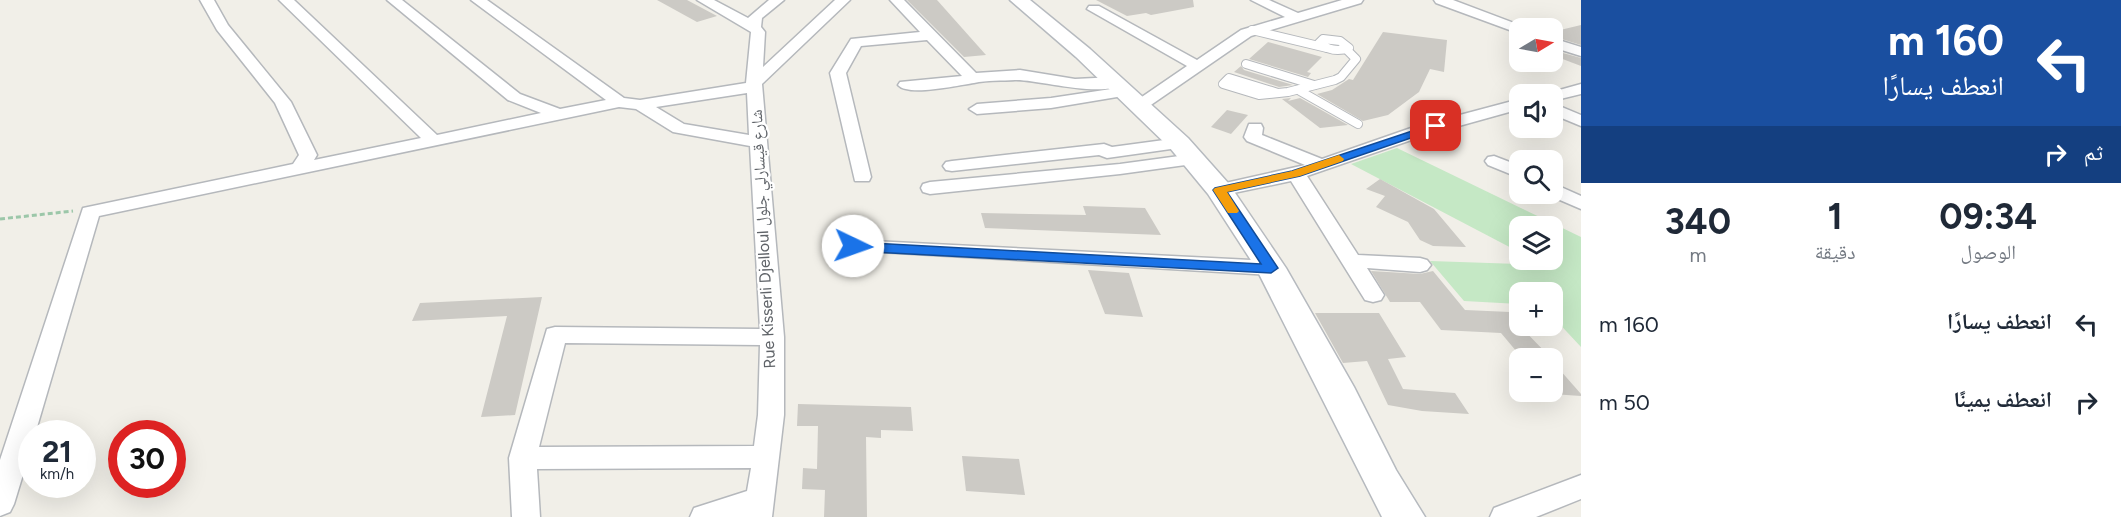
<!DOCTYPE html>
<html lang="ar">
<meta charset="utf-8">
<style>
:root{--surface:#fff;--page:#f2f2f3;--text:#1f2937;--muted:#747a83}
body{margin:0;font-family:Figtree,"Noto Naskh Arabic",sans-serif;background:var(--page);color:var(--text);direction:rtl;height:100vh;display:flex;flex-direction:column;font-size:22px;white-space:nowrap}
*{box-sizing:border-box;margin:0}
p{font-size:20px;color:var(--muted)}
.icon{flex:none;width:33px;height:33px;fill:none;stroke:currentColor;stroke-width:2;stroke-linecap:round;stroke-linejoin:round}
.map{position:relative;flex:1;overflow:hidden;direction:ltr}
.drawer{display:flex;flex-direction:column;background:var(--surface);width:540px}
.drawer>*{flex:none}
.guide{background:#1a4fa0;color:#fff;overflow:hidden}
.needle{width:39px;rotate:80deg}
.buttons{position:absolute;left:1509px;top:18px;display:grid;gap:12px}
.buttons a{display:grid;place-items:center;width:54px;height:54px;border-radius:12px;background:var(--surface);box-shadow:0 6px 24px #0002;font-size:30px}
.speed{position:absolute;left:18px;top:420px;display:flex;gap:12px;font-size:30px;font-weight:700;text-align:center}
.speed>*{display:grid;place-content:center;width:78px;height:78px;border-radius:50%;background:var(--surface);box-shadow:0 6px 24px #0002;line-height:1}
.speed small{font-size:15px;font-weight:400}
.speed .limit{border:9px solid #d22;background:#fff;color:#111}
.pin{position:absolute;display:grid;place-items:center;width:51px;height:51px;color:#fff;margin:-26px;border-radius:12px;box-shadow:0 3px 9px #0006}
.me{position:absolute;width:66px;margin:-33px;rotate:93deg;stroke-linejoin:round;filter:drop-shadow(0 0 4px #0008)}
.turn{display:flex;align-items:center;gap:21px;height:126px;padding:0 18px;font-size:27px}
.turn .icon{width:78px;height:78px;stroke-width:2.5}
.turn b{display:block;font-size:42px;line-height:51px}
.then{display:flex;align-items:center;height:57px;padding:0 18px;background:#0003;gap:12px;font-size:22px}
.eta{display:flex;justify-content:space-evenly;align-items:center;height:102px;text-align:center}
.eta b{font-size:36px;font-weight:700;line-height:42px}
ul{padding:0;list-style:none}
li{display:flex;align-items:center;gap:18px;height:78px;padding:0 18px}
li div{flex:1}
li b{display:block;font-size:22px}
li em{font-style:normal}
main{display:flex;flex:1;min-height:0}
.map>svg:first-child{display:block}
</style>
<main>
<section class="drawer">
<div class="guide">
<div class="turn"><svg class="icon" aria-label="left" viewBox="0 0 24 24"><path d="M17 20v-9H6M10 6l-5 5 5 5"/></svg><div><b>160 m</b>انعطف يسارًا</div></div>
<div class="then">ثم<svg class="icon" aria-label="right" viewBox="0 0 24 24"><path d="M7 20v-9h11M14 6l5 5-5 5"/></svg></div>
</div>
<div class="eta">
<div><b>09:34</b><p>الوصول</p></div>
<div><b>1</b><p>دقيقة</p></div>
<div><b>340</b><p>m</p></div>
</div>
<ul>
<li><svg class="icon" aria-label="left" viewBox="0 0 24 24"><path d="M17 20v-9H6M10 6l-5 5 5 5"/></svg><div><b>انعطف يسارًا</b></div><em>160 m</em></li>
<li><svg class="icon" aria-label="right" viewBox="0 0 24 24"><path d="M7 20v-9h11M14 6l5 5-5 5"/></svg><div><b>انعطف يمينًا</b></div><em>50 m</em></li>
</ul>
</section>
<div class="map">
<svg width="1581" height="517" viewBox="0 0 1581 517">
<rect width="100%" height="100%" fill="#f1efe8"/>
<polygon fill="#c5e8c5" points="1397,148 1581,237 1581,347 1553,317 1552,292 1520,292 1519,304 1464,301 1430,261 1544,265 1534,260 1552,260 1552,226 1520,226 1519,252 1351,164"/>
<g fill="#cccac5">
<polygon points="657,0 687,0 717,16 697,22"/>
<polygon points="907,0 937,0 986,55 964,57"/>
<polygon points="1096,0 1193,0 1194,7 1151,15 1146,13 1127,16"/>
<polygon points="1581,25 1581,45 1552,36 1552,32"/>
<polygon points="1383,32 1447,40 1444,72 1430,69 1419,92 1388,115 1363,121 1317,94 1332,90 1349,79 1353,80"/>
<polygon points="1268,42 1322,57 1307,72 1311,73 1308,77 1249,59"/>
<polygon points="1552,50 1581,58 1581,66 1552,55"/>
<polygon points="1241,66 1244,70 1293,85 1279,87 1234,72"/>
<polygon points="1291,98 1288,101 1300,98 1348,125 1320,128 1282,99"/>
<polygon points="1227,110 1248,115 1231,134 1211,127"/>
<polygon points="1380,179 1434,209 1466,247 1433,246 1420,240 1408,222 1376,207 1385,196 1366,189"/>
<polygon points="1083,206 1145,208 1161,235 985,228 981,213 1086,215"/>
<polygon points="1088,270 1129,273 1143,317 1105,314"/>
<polygon points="1371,271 1420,274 1433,271 1465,310 1510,312 1520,326 1551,358 1522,358 1501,333 1441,330 1420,302 1390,302"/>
<polygon points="542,297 515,415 481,417 507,316 412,321 420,303"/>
<polygon points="1315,313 1379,313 1406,357 1388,359 1403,389 1455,393 1469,414 1422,411 1388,405 1367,361 1343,363"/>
<polygon points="1552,361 1581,394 1581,396 1552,394"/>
<polygon points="798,404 911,407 913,431 881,430 881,438 866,437 867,517 824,517 825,490 802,489 803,468 817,469 818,426 797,426"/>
<polygon points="962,456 1019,459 1025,495 966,491"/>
</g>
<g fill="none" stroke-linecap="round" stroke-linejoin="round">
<defs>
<g id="lane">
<polyline points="1252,30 1327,48"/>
<path d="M1323 39 1340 41 1349 48C1338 52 1328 50 1319 43Z"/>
<polyline points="1246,64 1314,85"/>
<polyline points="1300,91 1358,124"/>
<polyline points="1278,93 1229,78 1223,84 1259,95 1288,92 1335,80 1341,77 1356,59 1347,50"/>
</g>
<g id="street">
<path d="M200 0H214L228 25 291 102 317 155 314 160 421 138 279 0H294L437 135 541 113 508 100 387 0H402L520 94 560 109 606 100 471 0H487L624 98 640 100 746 83 751 32 697 0H714L748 18 769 0H784L762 18 761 27 765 32 763 67 835 0H850L762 84 784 337V415L772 517H690L694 508 747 491 751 468 537 469 540 517H512L509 458 547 329 555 327 760 329 750 146 673 132 636 109 619 107 99 216 35 434H32V445L14 504 10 512 0 516V460L83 208 293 164 299 155 275 103 217 30ZM747 93 749 135 684 124 656 107ZM565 343 760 345 758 415 754 446 539 447Z"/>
<path d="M890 0H904L976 73 1020 70 1075 79 1115 77 1123 82C1108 100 1037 79 1015 80 1002 81 987 80 974 83 959 85 908 97 898 85L900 82 962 76 927 40 861 46 846 73 871 177 869 181H855L830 73 851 39 920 32Z"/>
<polygon points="1251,0 1269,0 1298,13 1342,0 1363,0 1361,3 1251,36 1145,109 1139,111 1131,106 1133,103 1187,66 1087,9 1089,6 1099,6 1197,60 1241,30 1285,17"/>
<polygon points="1434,0 1453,0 1527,28 1520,28 1520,33 1515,32 1436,3"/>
<polygon points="1552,38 1581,47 1581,56 1552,47"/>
<polygon points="1581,84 1581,94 1552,101 1552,94 1545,94"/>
<polygon points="1111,89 1117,91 1119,94 1117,97 1051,108 977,114 969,109 977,104 1051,98"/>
<polygon points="1520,99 1520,109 1423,136 1307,176 1358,255 1420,258 1427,260 1431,265 1427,270 1420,272 1367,268 1384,295 1381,300 1373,302 1365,300 1291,181 1219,196 1212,194 1210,190 1212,186 1305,165 1247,141 1244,137 1249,124 1261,124 1263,128 1262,135 1322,159 1411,128"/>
<polygon points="1552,103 1581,115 1581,126 1552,114"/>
<polygon points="1179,138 1185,139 1188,143 1185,147 1107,158 1099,155 952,171 946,170 943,166 946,162 952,161 1104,144 1112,147"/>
<polygon points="1194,154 1200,155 1203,159 1200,163 1120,174 930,194 923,192 921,188 923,184 930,182 1120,164"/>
<polygon points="1494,156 1520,166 1520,178 1488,165 1485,161 1488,157"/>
<polygon points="1552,183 1581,196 1581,209 1546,194 1552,194"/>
<polygon points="853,240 1271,261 1279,263 1282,268 1279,273 1271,275 846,250 843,246 846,242"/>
<polygon points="1581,475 1581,499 1536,517 1490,517 1494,508"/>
</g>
<polygon id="secondary" points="1010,0 1030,0 1090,49 1188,138 1229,184 1286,268 1354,387 1396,470 1425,517 1382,517 1256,268 1208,194 1170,148 1076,57"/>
</defs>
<use href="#lane" stroke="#b5b8bc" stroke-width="10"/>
<use href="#street" stroke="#b5b8bc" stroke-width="3"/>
<use href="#secondary" stroke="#b6babf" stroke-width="3"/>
<polyline stroke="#9cc7a9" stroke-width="3" stroke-dasharray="5 3" stroke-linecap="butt" points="0,219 73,211"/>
<use href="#lane" stroke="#fff" stroke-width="8"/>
<use href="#street" fill="#fff" fill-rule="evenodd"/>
<use href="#secondary" fill="#fff" fill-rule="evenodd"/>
</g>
<polygon fill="#1a73e8" stroke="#114b97" stroke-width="1.5" points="1436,123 1440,124 1440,128 1300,176 1227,192 1278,268 1271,273 853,251 846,246 853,242 1261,264 1213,190 1215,188 1292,171"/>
<polygon fill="#f59e0b" points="1339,155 1344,159 1343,161 1300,176 1227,192 1239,211 1237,213 1228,213 1213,190 1215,188 1292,171"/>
<g text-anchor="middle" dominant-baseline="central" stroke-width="4.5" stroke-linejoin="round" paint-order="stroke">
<g font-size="16" fill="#5f6368" stroke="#fff">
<text transform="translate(763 239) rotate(-93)">Rue Kisserli Djelloul شارع قيسارلي جلول</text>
</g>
</g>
</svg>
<div class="buttons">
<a><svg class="needle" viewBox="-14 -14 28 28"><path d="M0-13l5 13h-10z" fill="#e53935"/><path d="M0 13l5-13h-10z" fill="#747a83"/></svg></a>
<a><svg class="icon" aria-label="sound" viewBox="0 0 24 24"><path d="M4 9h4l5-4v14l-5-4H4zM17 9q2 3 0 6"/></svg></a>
<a><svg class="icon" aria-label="search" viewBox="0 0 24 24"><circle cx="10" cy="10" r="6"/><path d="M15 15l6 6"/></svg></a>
<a><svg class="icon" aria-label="layers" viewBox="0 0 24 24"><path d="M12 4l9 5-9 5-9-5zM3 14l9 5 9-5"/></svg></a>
<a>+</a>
<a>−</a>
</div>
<div class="speed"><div>21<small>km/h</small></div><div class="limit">30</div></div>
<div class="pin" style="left:1436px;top:126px;background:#d93025"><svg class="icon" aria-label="arrive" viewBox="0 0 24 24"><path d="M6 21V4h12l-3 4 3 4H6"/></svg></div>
<svg class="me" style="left:853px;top:246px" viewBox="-20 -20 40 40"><circle r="19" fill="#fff"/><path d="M0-13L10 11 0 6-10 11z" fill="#1a73e8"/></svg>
</div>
</main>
